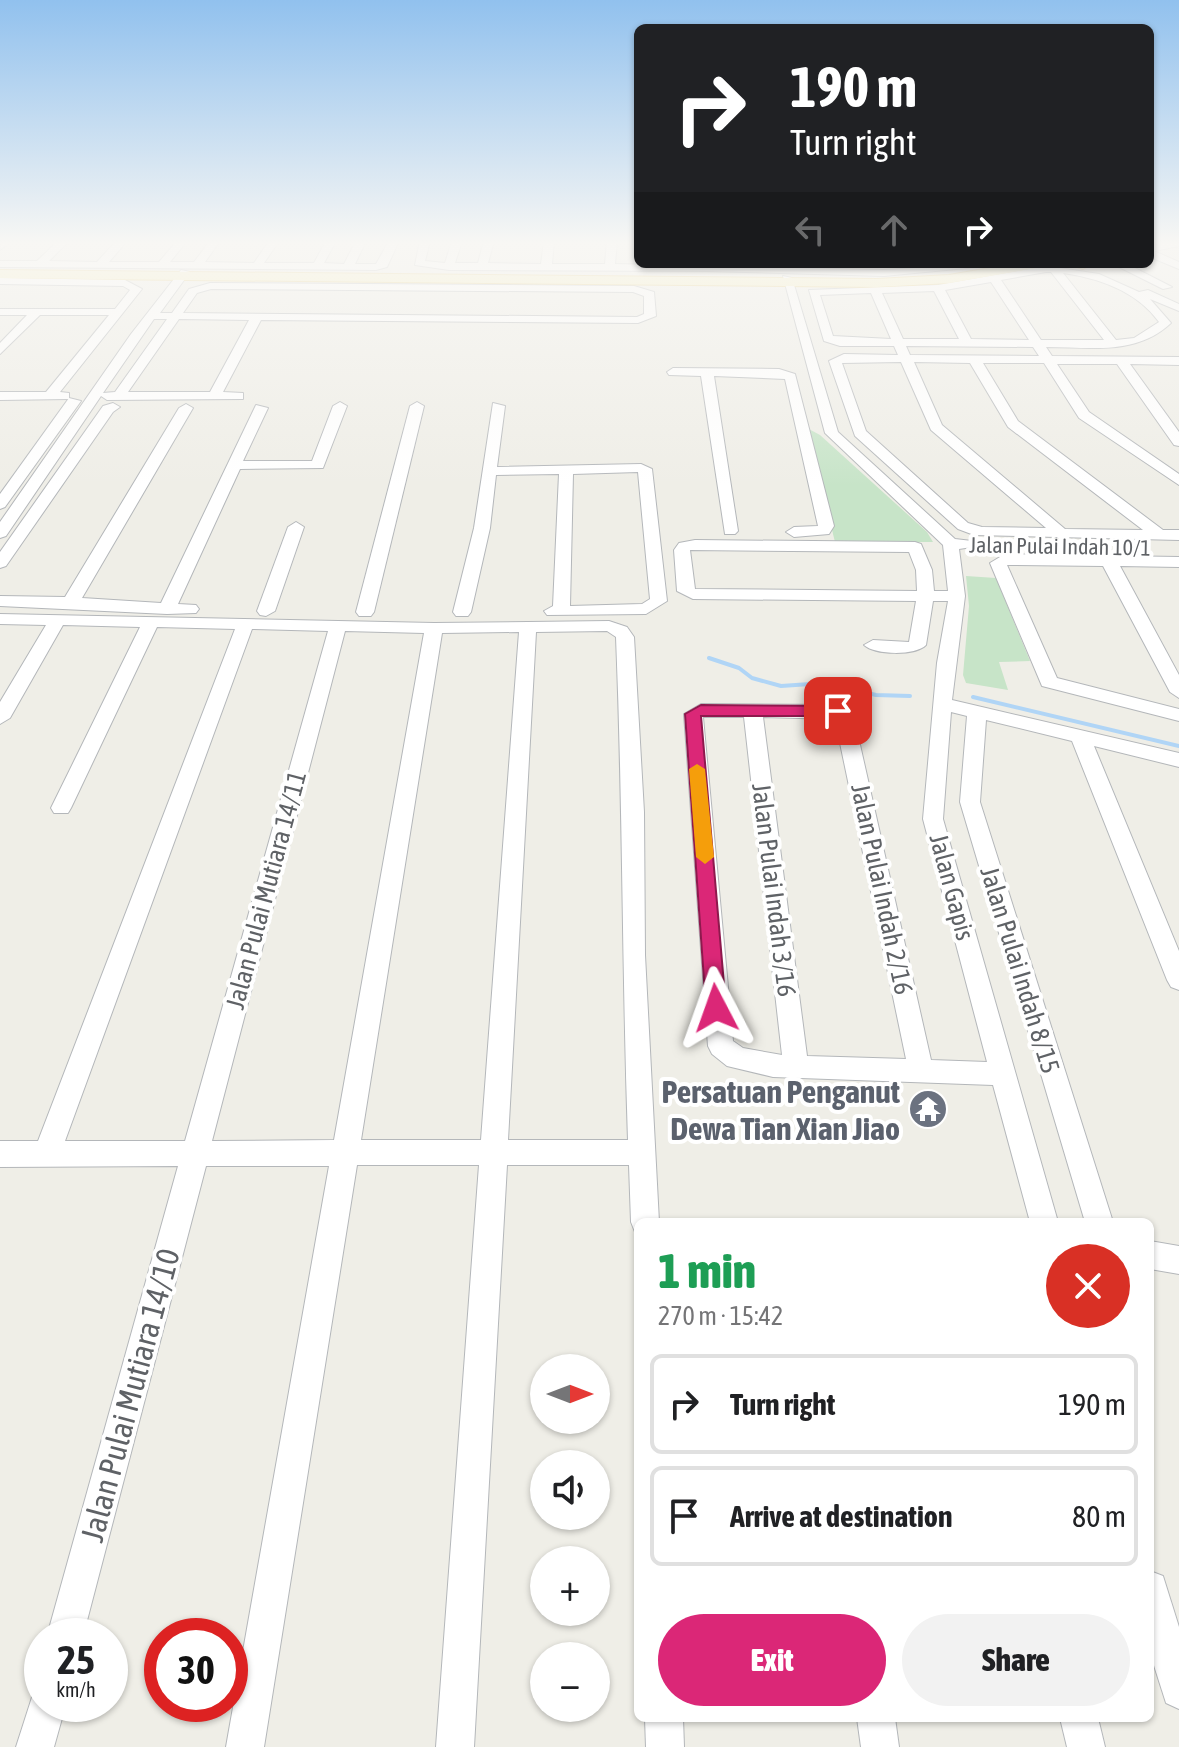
<!DOCTYPE html>
<meta charset="utf-8">
<style>
:root{--surface:#fff;--page:#f2f2f2;--text:#202124;--muted:#757577;--line:#e0e0e0;--accent:#db2777}
body{margin:0;font-family:"Asap Condensed",sans-serif;background:var(--page);color:var(--text);height:100vh;display:flex;flex-direction:column;font-size:30px;white-space:nowrap}
*{box-sizing:border-box;margin:0}
p{font-size:26px;color:var(--muted)}
.icon{flex:none;width:44px;height:44px;fill:none;stroke:currentColor;stroke-width:2;stroke-linecap:round;stroke-linejoin:round}
.map{position:relative;flex:1;overflow:hidden}
.panel{position:absolute;left:634px;top:1218px;width:520px;height:504px;display:flex;flex-direction:column;background:var(--surface);border-radius:12px;box-shadow:0 2px 6px #0004}
.panel>*{flex:none}
.top-card{position:absolute;left:634px;top:24px;width:520px;height:244px;border-radius:12px;box-shadow:0 2px 6px #0004;background:#202124;color:#fff;overflow:hidden}
.needle{width:52px;rotate:90deg}
.buttons{position:absolute;left:530px;top:1354px;display:grid;gap:16px}
.buttons a{display:grid;place-items:center;width:80px;height:80px;border-radius:50%;background:var(--surface);box-shadow:0 2px 6px #0004;font-size:40px}
.speed{position:absolute;left:24px;top:1618px;display:flex;gap:16px;font-size:40px;font-weight:700;text-align:center}
.speed>*{display:grid;place-content:center;width:104px;height:104px;border-radius:50%;background:var(--surface);box-shadow:0 2px 6px #0004;line-height:1}
.speed small{font-size:20px;font-weight:400}
.speed .limit{border:12px solid #d22;background:#fff;color:#111}
.pin{position:absolute;display:grid;place-items:center;width:68px;height:68px;color:#fff;margin:-34px;border-radius:16px;box-shadow:0 4px 12px #0006}
.me{position:absolute;width:88px;margin:-44px;rotate:356deg;stroke-linejoin:round;filter:drop-shadow(0 0 6px #0008)}
.turn{display:flex;align-items:center;gap:28px;height:168px;padding:0 24px;font-size:36px}
.turn .icon{width:104px;height:104px;stroke-width:2.5}
.turn b{display:block;font-size:56px;line-height:68px}
.lanes{display:flex;align-items:center;height:76px;padding:0 24px;background:#0003;justify-content:center;gap:40px;direction:ltr}
.lanes .off{opacity:.35}
.round{display:grid;place-items:center;flex:none;width:84px;height:84px;border-radius:42px;background:var(--page)}
.headline{display:flex;align-items:center;justify-content:space-between;height:136px;padding:0 24px}
h1{font-size:48px;font-weight:800;line-height:60px;color:#1e9e55}
.button{display:flex;gap:16px;margin-top:auto;padding:16px 24px}
.button a{flex:1;height:92px;border-radius:48px;background:var(--accent);color:#fff;font-size:32px;font-weight:800;line-height:92px;text-align:center}
.button a+a{background:var(--page);color:var(--text)}
ul{padding:0;list-style:none}
li{display:flex;align-items:center;gap:24px;height:100px;margin:0 16px 12px;padding:0 8px;border:4px solid var(--line);border-radius:12px}
li div{flex:1}
li b{display:block;font-size:30px}
li em{font-style:normal}
.map>svg:first-child{display:block}
</style>
<div class="map">
<svg width="1179" height="1747" viewBox="0 0 1179 1747">
<rect width="100%" height="100%" fill="#efeee7"/>
<g fill="#c7e4c8">
<polygon points="807,428 820,435 927,532 933,542 835,542"/>
<polygon points="966,576 996,578 1030,661 999,662 1008,690 966,683 963,675 969,606"/>
</g>
<g fill="none" stroke-linecap="round" stroke-linejoin="round">
<g stroke="#b0d5f6" stroke-width="4">
<polyline points="709,658 739,668 752,678 781,686 825,683 876,695 910,696"/>
<polyline points="973,697 1179,746"/>
</g>
<defs>
<g id="minor">
<polygon points="1,241 12,241 0,250"/>
<polygon points="58,241 69,241 49,261 97,262 116,241 127,241 109,262 159,262 177,241 187,241 170,262 194,262 210,241 220,241 205,262 254,263 269,241 279,241 264,263 314,263 326,241 336,241 324,263 344,264 356,241 366,241 355,264 376,264 389,241 399,241 387,267 376,270 0,267 0,261 37,261"/>
<polygon points="420,241 430,241 425,261 445,263 452,241 462,241 455,263 478,263 484,241 494,241 488,263 541,264 544,241 554,241 552,264 605,264 607,241 617,241 615,264 884,270 982,264 977,267 884,276 708,271 449,270 415,265"/>
<polygon points="1179,241 1179,246 1154,251 1179,262 1179,269 1150,257 1150,246"/>
<polygon points="1113,264 1127,264 1172,287 1163,289"/>
<path d="M1046 266 1099 274 1139 292 1148 290 1179 304V311L1150 299 1171 323C1136 356 1090 347 1046 347L1052 356 1179 357V365L1130 364 1179 432V446L1174 445 1117 364H1057L1089 412 1179 474V485L1079 418 1044 363H983L1018 421 1163 530H1179V540L974 535 958 529 855 436 829 361 844 354 898 355 894 346H840L824 341 809 290 938 285ZM1046 272H1051L1104 340H1041L1001 280ZM1063 273C1098 278 1137 291 1159 322L1134 338 1116 340ZM991 282 1029 340 971 339 945 290ZM934 291 959 339H903L882 293ZM871 293 891 339 833 336 820 295ZM906 346 1033 347 1039 356 910 355ZM901 362 931 430 1046 528 982 527 968 523 866 431 842 363ZM914 362 970 363 1008 427 1143 530 1065 529 942 425Z"/>
<path d="M181 270 190 272 160 313H172L189 289 210 283 634 286 654 292 656 316 638 323 261 320 223 392 243 393V399L107 400 101 396 6 536 0 538V522L131 334ZM211 289 633 292 644 296V314L637 317 183 313 197 293ZM154 319H167L115 392 103 393ZM179 319 249 320 210 392H128Z"/>
<path d="M783 276 792 278 838 432 955 539 972 541 974 544 972 547 959 549 965 596 952 700 1179 753V767L1094 746 1179 951V990L1171 987 1167 980 1072 741 986 720 980 802 1113 1222H1085L960 802 967 716 951 712 943 819 1058 1222H1030L993 1085 773 1077 727 1066 712 1054 708 1046 684 714 701 704 838 705 845 707 854 718 931 1060 987 1062 923 819 937 663 948 601H933L926 645C915 656 875 655 864 645L873 640 909 642 916 601 693 599 677 591 674 550 679 543 695 540 915 542 921 544 932 570 934 591H948L943 545 825 433ZM690 550 909 552 916 570 917 591 695 589ZM703 717H744L782 1055 743 1048 733 1041ZM763 717 835 719 906 1059 807 1056Z"/>
<polygon points="0,278 125,280 142,289 60,392 69,393 69,399 0,400 0,392 46,392 109,315 40,315 0,354 0,343 27,315 0,315 0,309 115,309 130,290 123,286 0,284"/>
<polygon points="673,368 779,369 795,374 834,526 829,534 794,537 786,532 794,527 818,526 785,379 714,376 738,531 735,534 725,534 701,376 669,375 667,372"/>
<polygon points="69,398 81,401 5,507 0,509 0,494"/>
<polygon points="340,402 347,406 323,468 240,469 178,604 196,605 199,609 196,613 167,614 0,606 0,596 65,597 179,408 186,404 193,408 82,598 161,603 256,405 268,408 243,461 312,461 333,406"/>
<polygon points="417,402 424,406 374,612 371,616 359,616 356,612 410,406"/>
<polygon points="113,403 120,407 113,412 6,566 0,568 0,552 103,406"/>
<path d="M493 403 505 406 497 467 641 464 652 469 667 601 646 614 547 615 544 611 553 606 559 474 496 475 490 528 471 612 468 616H456L453 612 474 528ZM638 472 650 599 642 604 570 606 573 474Z"/>
<polygon points="296,522 304,527 275,611 266,616 260,615 257,611 288,527"/>
<polygon points="1104,547 1110,549 1114,556 1179,557 1179,567 1120,566 1179,675 1179,698 1170,692 1103,566 1007,565 1057,678 1179,709 1179,721 1042,686 990,563 1005,554 1098,556 1098,549"/>
<path d="M0 614 434 623 609 621 627 627 634 637 644 812 645 955 659 1222H638V1233L635 1232 631 1222 629 1165H507L474 1747H436L479 1165H357L264 1747H226L329 1166H206L83 1636H47L178 1166 0 1167V1141H38L235 629 157 627 71 808 68 813H54L51 808 140 627 63 625 10 718 0 724V702L46 625 0 624ZM252 629 328 631 185 1141H65ZM345 631 424 633 334 1140 212 1141ZM607 631 616 637C623 805 622 972 628 1140H508L536 632ZM519 632 481 1140H361L442 633Z"/>
<polygon points="1150,1241 1179,1246 1179,1274 1150,1269"/>
<polygon points="1150,1571 1163,1576 1179,1627 1179,1709 1166,1703 1150,1653"/>
<polygon points="42,1687 42,1704 66,1704 54,1747 16,1747 34,1691"/>
<polygon points="645,1718 683,1718 684,1747 646,1747"/>
<polygon points="857,1718 895,1718 899,1747 861,1747"/>
<polygon points="1060,1718 1098,1718 1105,1747 1067,1747"/>
</g>
<g id="major">
<polygon points="1013,264 1043,264 1036,268 949,283 877,287 0,278 0,270 877,279 949,275"/>
<polygon points="1069,264 1089,264 1090,265 1083,269"/>
</g>
</defs>
<use href="#minor" stroke="#b4b7ba" stroke-width="2"/>
<use href="#major" stroke="#e3c66c" stroke-width="2"/>
<use href="#minor" fill="#fff" fill-rule="evenodd"/>
<use href="#major" fill="#f7efb5" fill-rule="evenodd"/>
</g>
<linearGradient id="sky" x2="0" y2="1"><stop stop-color="#91c1ee"/><stop offset="0.5" stop-color="#f8f7f4"/><stop offset="1" stop-color="#f8f7f4" stop-opacity="0"/></linearGradient>
<rect width="1179" height="486" fill="url(#sky)"/>
<polygon fill="#db2777" stroke="#8e194d" stroke-width="2" points="701,705 838,706 845,711 838,716 701,716 726,1008 723,1014 716,1017 709,1014 706,1008 685,714"/>
<polygon fill="#f59e0b" points="697,764 705,769 714,857 705,864 696,857 689,769"/>
<defs>
<symbol id="temple-disc" viewBox="-11 -11 22 22"><circle r="9.5" fill="#6b7280" stroke="#fff"/><path d="M0-6L5-2H3V0L6.5 2.5H4V6H1.5V3h-3V6H-4V2.5H-6.5L-3 0V-2H-5Z" fill="#fff"/></symbol>
</defs>
<g fill-rule="evenodd">
<use href="#temple-disc" x="906" y="1087" width="44" height="44"/>
</g>
<g text-anchor="middle" dominant-baseline="central" stroke-width="8" stroke-linejoin="round" paint-order="stroke">
<g font-size="22" fill="#5f6266" stroke="#fff">
<text transform="translate(1060 546) rotate(1)">Jalan Pulai Indah 10/1</text>
</g>
<g font-size="26" fill="#5f6266" stroke="#fff">
<text transform="translate(952 887) rotate(75)">Jalan Gapis</text>
<text transform="translate(882 889) rotate(78)">Jalan Pulai Indah 2/16</text>
<text transform="translate(266 890) rotate(-75)">Jalan Pulai Mutiara 14/11</text>
<text transform="translate(774 890) rotate(83)">Jalan Pulai Indah 3/16</text>
<text transform="translate(1020 970) rotate(73)">Jalan Pulai Indah 8/15</text>
</g>
<g font-size="32" font-weight="bold" fill="#5b616d" stroke="#fff" text-anchor="end">
<text x="900" y="1091">Persatuan Penganut<tspan x="900" dy="37">Dewa Tian Xian Jiao</tspan></text>
</g>
<g font-size="32" fill="#5f6266" stroke="#fff">
<text transform="translate(130 1395) rotate(-75)">Jalan Pulai Mutiara 14/10</text>
</g>
</g>
</svg>
<div class="buttons">
<a><svg class="needle" viewBox="-14 -14 28 28"><path d="M0-13l5 13h-10z" fill="#e53935"/><path d="M0 13l5-13h-10z" fill="#757577"/></svg></a>
<a><svg class="icon" aria-label="sound" viewBox="0 0 24 24"><path d="M4 9h4l5-4v14l-5-4H4zM17 9q2 3 0 6"/></svg></a>
<a>+</a>
<a>−</a>
</div>
<div class="speed"><div>25<small>km/h</small></div><div class="limit">30</div></div>
<div class="pin" style="left:838px;top:711px;background:#d93025"><svg class="icon" aria-label="arrive" viewBox="0 0 24 24"><path d="M6 21V4h12l-3 4 3 4H6"/></svg></div>
<svg class="me" style="left:716px;top:1008px" viewBox="-20 -20 40 40"><path d="M0-17L14 15 0 8-14 15z" fill="#db2777" stroke="#fff" stroke-width="4"/></svg>
<div class="top-card">
<div class="turn"><svg class="icon" aria-label="right" viewBox="0 0 24 24"><path d="M7 20v-9h11M14 6l5 5-5 5"/></svg><div><b>190 m</b>Turn right</div></div>
<div class="lanes"><svg class="icon off" aria-label="left" viewBox="0 0 24 24"><path d="M17 20v-9H6M10 6l-5 5 5 5"/></svg><svg class="icon off" aria-label="ahead" viewBox="0 0 24 24"><path d="M12 20V5M6 11l6-6 6 6"/></svg><svg class="icon" aria-label="right" viewBox="0 0 24 24"><path d="M7 20v-9h11M14 6l5 5-5 5"/></svg></div>
</div>
<section class="panel">
<div class="headline"><div><h1>1 min</h1><p>270 m · 15:42</p></div><a class="round" style="background:#d93025;color:#fff"><svg class="icon" aria-label="close" viewBox="0 0 24 24"><path d="M6 6l12 12M18 6L6 18"/></svg></a></div>
<ul>
<li><svg class="icon" aria-label="right" viewBox="0 0 24 24"><path d="M7 20v-9h11M14 6l5 5-5 5"/></svg><div><b>Turn right</b></div><em>190 m</em></li>
<li><svg class="icon" aria-label="arrive" viewBox="0 0 24 24"><path d="M6 21V4h12l-3 4 3 4H6"/></svg><div><b>Arrive at destination</b></div><em>80 m</em></li>
</ul>
<div class="button"><a>Exit</a><a>Share</a></div>
</section>
</div>
